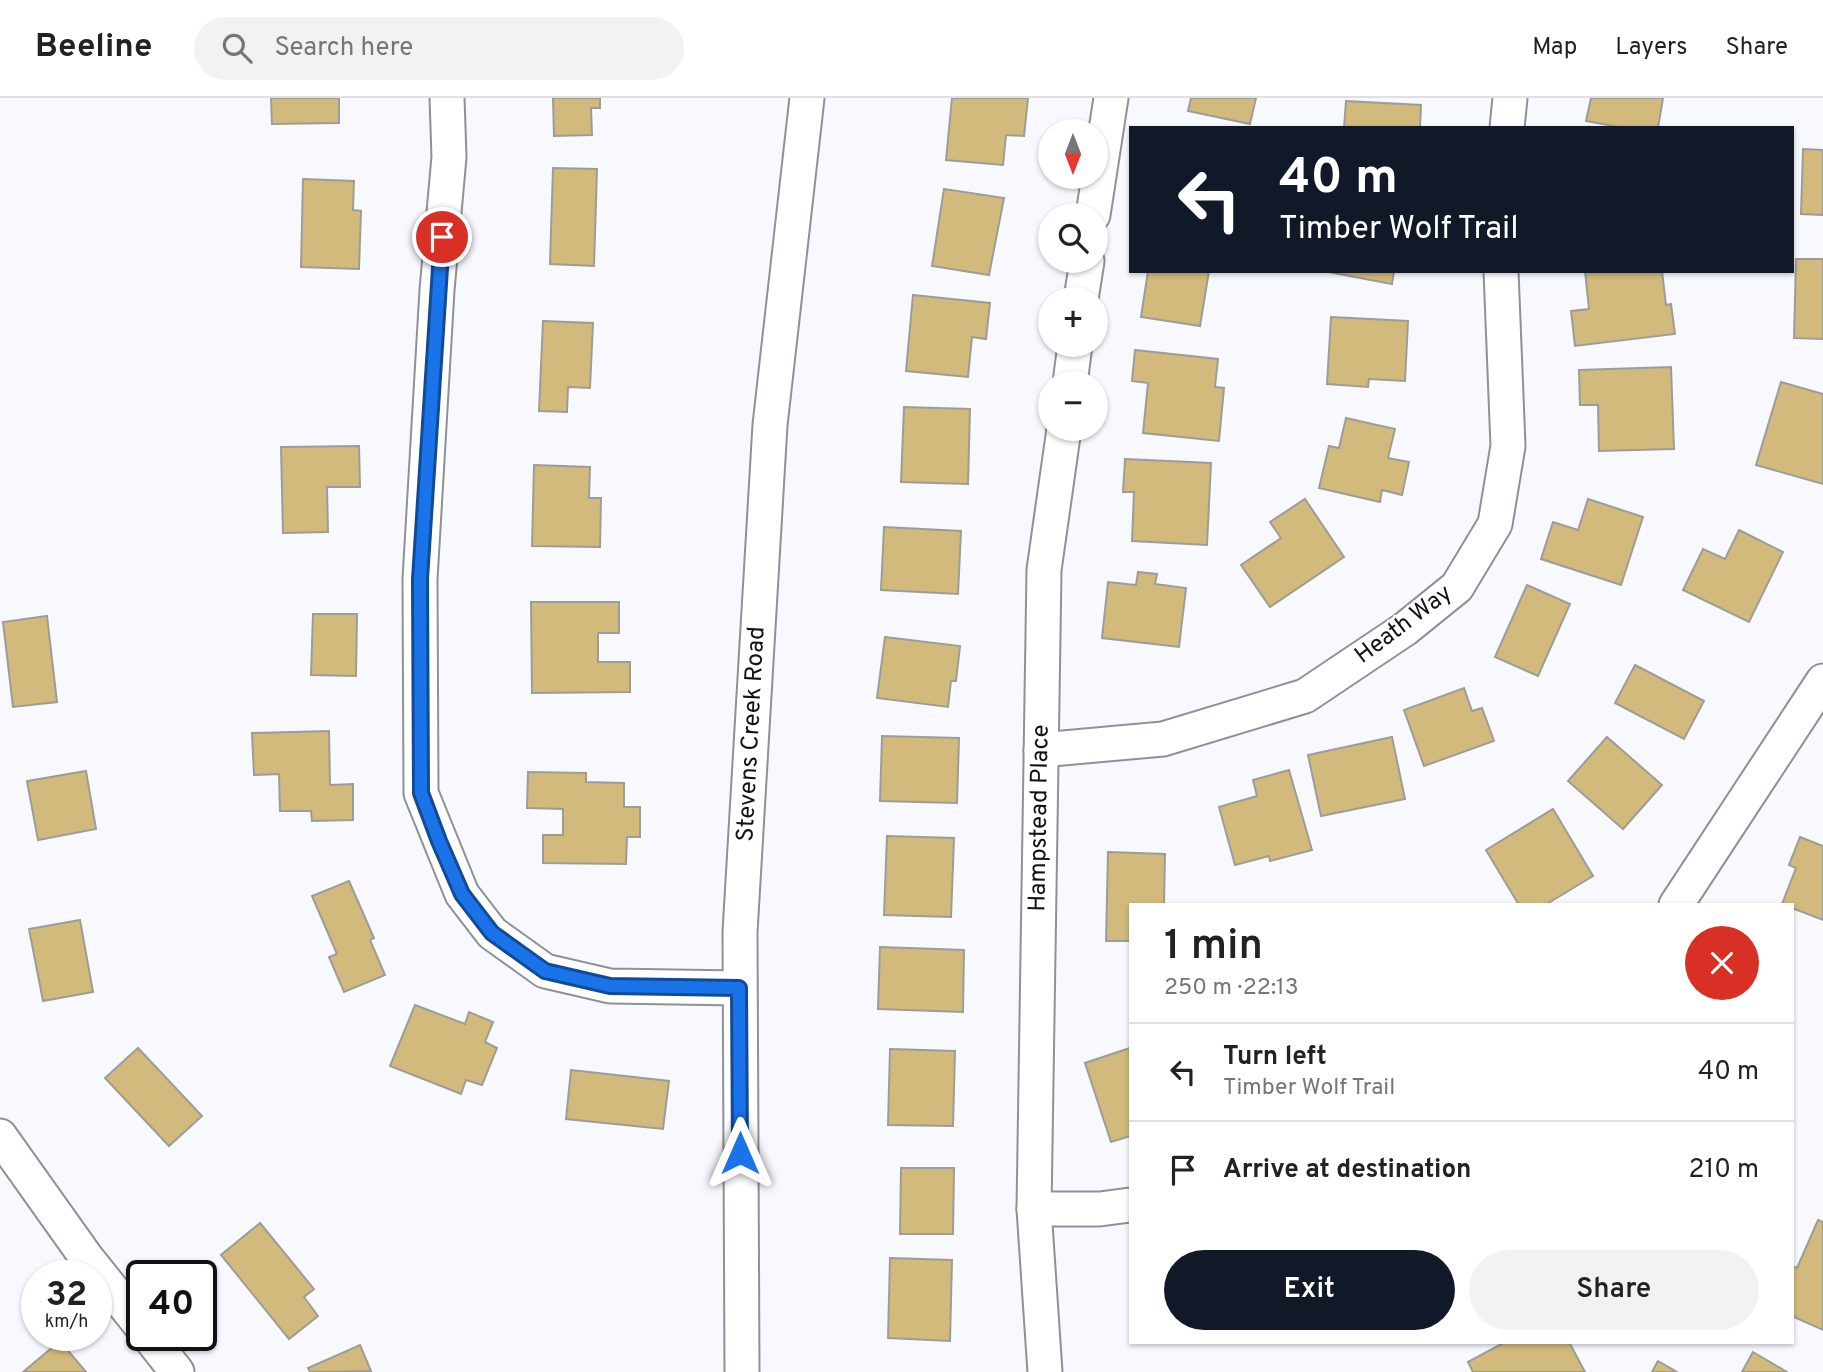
<!DOCTYPE html>
<meta charset="utf-8">
<style>
:root{--surface:#fff;--page:#f2f2f2;--text:#222;--muted:#767676;--line:#e0e0e0;--accent:#111827}
body{margin:0;font-family:Overpass,sans-serif;background:var(--page);color:var(--text);height:100vh;display:flex;flex-direction:column;font-size:26px;white-space:nowrap}
*{box-sizing:border-box;margin:0}
p{font-size:23px;color:var(--muted)}
.icon{flex:none;width:38px;height:38px;fill:none;stroke:currentColor;stroke-width:2;stroke-linecap:round;stroke-linejoin:round}
.map{position:relative;flex:1;overflow:hidden}
.side{position:absolute;left:1129px;top:805px;width:665px;height:441px;display:flex;flex-direction:column;background:var(--surface);border-radius:0px;box-shadow:0 2px 5px #0004}
.side>*{flex:none}
.top-card{position:absolute;left:1129px;top:28px;width:665px;height:147px;border-radius:0px;box-shadow:0 2px 5px #0004;background:#111827;color:#fff;overflow:hidden}
.needle{width:46px;rotate:180deg}
.controls{position:absolute;left:1038px;top:21px;display:grid;gap:14px}
.controls a{display:grid;place-items:center;width:70px;height:70px;border-radius:50%;background:var(--surface);box-shadow:0 2px 5px #0004;font-size:35px}
.speed{position:absolute;left:21px;top:1162px;display:flex;gap:14px;font-size:35px;font-weight:700;text-align:center}
.speed>*{display:grid;place-content:center;width:91px;height:91px;border-radius:50%;background:var(--surface);box-shadow:0 2px 5px #0004;line-height:1}
.speed small{font-size:18px;font-weight:400}
.speed .limit{border:4px solid #111;border-radius:10px;background:#fff;color:#111}
.pin{position:absolute;display:grid;place-items:center;width:60px;height:60px;color:#fff;margin:-30px;border:4px solid #fff;border-radius:50%;box-shadow:0 2px 7px #0007}
.me{position:absolute;width:77px;margin:-38px;rotate:0deg;stroke-linejoin:round;filter:drop-shadow(0 0 5px #0008)}
.turn{display:flex;align-items:center;gap:24px;height:147px;padding:0 35px;font-size:32px}
.turn .icon{width:91px;height:91px;stroke-width:2.5}
.turn b{display:block;font-size:49px;line-height:60px}
.round{display:grid;place-items:center;flex:none;width:74px;height:74px;border-radius:37px;background:var(--page)}
.overview{display:flex;align-items:center;justify-content:space-between;height:119px;padding:0 35px}
h1{font-size:42px;font-weight:600;line-height:52px}
.cta{display:flex;gap:14px;margin-top:auto;padding:14px 35px}
.cta a{flex:1;height:80px;border-radius:42px;background:var(--accent);color:#fff;font-size:28px;font-weight:600;line-height:80px;text-align:center}
.cta a+a{background:var(--page);color:var(--text)}
ul{padding:0;list-style:none}
li{display:flex;align-items:center;gap:21px;height:98px;padding:0 35px;border-top:2px solid var(--line)}
li div{flex:1}
li b{display:block;font-size:26px}
li em{font-style:normal}
header{display:flex;align-items:center;gap:42px;box-sizing:border-box;height:98px;padding:0 35px;background:var(--surface);border-bottom:2px solid var(--line)}
header strong{font-size:33px}
nav{display:flex;gap:38px;margin-inline-start:auto;font-size:24px}
.search{width:490px;height:63px;background:var(--page);display:flex;align-items:center;gap:18px;box-sizing:border-box;padding:0 24px;border-radius:38px;color:var(--muted);font-size:26px}
.map>svg:first-child{display:block}
</style>
<header>
<strong>Beeline</strong>
<div class="search"><svg class="icon" aria-label="search" viewBox="0 0 24 24"><circle cx="10" cy="10" r="6"/><path d="M15 15l6 6"/></svg>Search here</div>
<nav><a>Map</a><a>Layers</a><a>Share</a></nav>
</header>
<div class="map">
<svg width="1823" height="1274" viewBox="0 0 1823 1274">
<rect width="100%" height="100%" fill="#f7f9fe"/>
<g fill="#d2ba7d" stroke="#9e9c97" stroke-width="2">
<polygon points="271,0 339,0 339,25 272,26"/>
<polygon points="553,0 600,0 600,10 591,10 592,37 554,38"/>
<polygon points="952,0 1028,0 1024,38 1006,37 1003,67 946,62"/>
<polygon points="1191,0 1256,0 1250,26 1188,13"/>
<polygon points="1591,0 1663,0 1658,30 1624,30 1586,23"/>
<polygon points="1346,3 1421,7 1420,30 1344,30"/>
<polygon points="1803,51 1823,52 1823,117 1801,116"/>
<polygon points="553,70 597,71 594,168 550,166"/>
<polygon points="303,81 354,83 353,112 361,113 359,171 301,169"/>
<polygon points="944,91 1004,100 989,177 932,168"/>
<polygon points="1796,161 1823,161 1823,241 1794,240"/>
<polygon points="1148,173 1209,173 1200,228 1141,219"/>
<polygon points="1323,173 1394,173 1392,186"/>
<polygon points="1585,173 1662,173 1666,207 1671,206 1675,236 1575,248 1571,213 1589,211"/>
<polygon points="913,197 990,205 986,241 972,239 968,279 906,273"/>
<polygon points="1331,219 1408,223 1405,283 1369,281 1368,289 1327,286"/>
<polygon points="543,223 593,225 590,290 568,289 567,314 539,313"/>
<polygon points="1135,252 1218,261 1215,289 1224,290 1219,343 1143,335 1148,285 1132,283"/>
<polygon points="1671,269 1674,351 1599,353 1598,307 1580,307 1579,272"/>
<polygon points="1781,284 1823,296 1823,386 1756,367"/>
<polygon points="904,309 970,311 968,386 901,384"/>
<polygon points="1346,320 1395,331 1388,360 1409,364 1402,397 1382,392 1380,404 1319,390 1329,348 1339,350"/>
<polygon points="359,348 360,389 327,389 328,434 283,435 281,349"/>
<polygon points="1125,361 1211,365 1207,447 1132,443 1134,394 1123,394"/>
<polygon points="534,367 590,369 589,400 601,400 600,449 532,448"/>
<polygon points="1305,401 1344,459 1270,509 1241,467 1281,440 1270,424"/>
<polygon points="1588,401 1643,419 1621,487 1541,461 1553,424 1578,432"/>
<polygon points="884,429 961,433 958,496 881,492"/>
<polygon points="1739,432 1783,454 1749,524 1683,492 1703,451 1725,461"/>
<polygon points="1138,474 1157,476 1155,486 1186,490 1179,549 1102,540 1108,484 1136,487"/>
<polygon points="1527,487 1570,506 1538,578 1495,559"/>
<polygon points="531,504 619,504 619,535 598,535 598,564 630,564 630,594 532,595"/>
<polygon points="313,516 357,516 356,578 311,577"/>
<polygon points="47,518 57,604 13,609 3,524"/>
<polygon points="885,539 960,548 956,583 951,583 948,609 877,600"/>
<polygon points="1635,567 1704,603 1684,641 1615,605"/>
<polygon points="1464,590 1472,613 1482,610 1494,643 1424,668 1404,612"/>
<polygon points="329,633 330,687 353,686 353,722 312,723 311,713 280,713 279,676 254,677 252,635"/>
<polygon points="882,638 959,640 957,705 880,703"/>
<polygon points="1392,639 1405,701 1321,718 1308,657"/>
<polygon points="1607,639 1662,687 1623,731 1568,683"/>
<polygon points="1289,672 1312,752 1270,763 1269,758 1235,767 1219,709 1257,698 1253,682"/>
<polygon points="86,673 96,731 38,742 27,683"/>
<polygon points="528,674 586,675 586,684 624,685 624,709 640,709 640,739 627,739 626,766 543,765 543,737 563,737 563,711 527,710"/>
<polygon points="1553,711 1593,778 1545,807 1519,807 1486,752"/>
<polygon points="887,738 954,740 951,819 884,817"/>
<polygon points="1800,739 1823,748 1823,822 1792,810 1792,807 1782,806 1796,770 1789,767"/>
<polygon points="1108,754 1165,756 1164,807 1130,807 1130,843 1106,843"/>
<polygon points="349,783 374,840 370,842 385,877 344,894 329,859 337,856 312,798"/>
<polygon points="80,822 93,894 43,903 29,831"/>
<polygon points="880,849 964,852 963,914 878,911"/>
<polygon points="415,907 465,926 469,914 493,924 485,944 497,950 482,987 466,982 461,996 390,968"/>
<polygon points="138,950 202,1018 169,1048 105,980"/>
<polygon points="1130,950 1130,1038 1111,1044 1085,965"/>
<polygon points="890,951 955,953 953,1028 888,1027"/>
<polygon points="571,972 669,983 663,1031 566,1021"/>
<polygon points="901,1070 954,1070 953,1136 900,1136"/>
<polygon points="1818,1122 1823,1124 1823,1232 1792,1218 1792,1168 1797,1170"/>
<polygon points="260,1125 314,1191 304,1199 318,1218 289,1241 221,1157"/>
<polygon points="890,1160 952,1162 950,1243 888,1240"/>
<polygon points="60,1243 86,1274 23,1274"/>
<polygon points="1505,1244 1569,1244 1585,1274 1473,1274 1468,1264"/>
<polygon points="360,1247 371,1273 310,1274 308,1270"/>
<polygon points="1753,1254 1787,1274 1742,1274"/>
<polygon points="1658,1263 1677,1274 1652,1274"/>
</g>
<g fill="none" stroke-linecap="round" stroke-linejoin="round">
<defs>
<g id="minor">
<polyline points="447,0 449,59 437,192 420,481 421,695 462,796 492,835 545,873 610,888 739,890"/>
<polyline points="1507,30 1510,0"/>
<polyline points="1093,117 1111,0"/>
<polyline points="1081,201 1087,163"/>
<polyline points="1070,285 1075,247"/>
<polyline points="1041,652 1163,641 1305,598 1405,531 1457,489 1495,426 1508,348 1501,173"/>
<polyline points="1676,807 1823,583"/>
<polyline points="0,1038 86,1159 142,1229"/>
<polyline points="1034,1111 1100,1111 1130,1107"/>
<polyline points="148,1237 177,1274"/>
<polyline points="742,1274 740,834 770,327 807,0"/>
<polyline points="1045,1274 1034,1111 1044,472 1064,331"/>
</g>
</defs>
<use href="#minor" stroke="#8f9195" stroke-width="37"/>
<use href="#minor" stroke="#fff" stroke-width="33"/>
</g>
<g fill="none" stroke-linecap="round" stroke-linejoin="round">
<defs>
<polyline id="route" points="442,139 420,481 421,695 439,743 462,796 492,835 545,873 610,888 739,890 740,1055"/>
</defs>
<use href="#route" stroke="#114b97" stroke-width="18"/>
<use href="#route" stroke="#1a73e8" stroke-width="12"/>
</g>
<g text-anchor="middle" dominant-baseline="central" stroke-width="5" stroke-linejoin="round" paint-order="stroke">
<g font-size="24" fill="#111213" stroke="#fff">
<text transform="translate(1404 527) rotate(-37)">Heath Way</text>
<text transform="translate(752 636) rotate(-87)">Stevens Creek Road</text>
<text transform="translate(1040 720) rotate(-89)">Hampstead Place</text>
</g>
</g>
</svg>
<div class="controls">
<a><svg class="needle" viewBox="-14 -14 28 28"><path d="M0-13l5 13h-10z" fill="#e53935"/><path d="M0 13l5-13h-10z" fill="#767676"/></svg></a>
<a><svg class="icon" aria-label="search" viewBox="0 0 24 24"><circle cx="10" cy="10" r="6"/><path d="M15 15l6 6"/></svg></a>
<a>+</a>
<a>−</a>
</div>
<div class="speed"><div>32<small>km/h</small></div><div class="limit">40</div></div>
<div class="pin" style="left:442px;top:139px;background:#d93025"><svg class="icon" aria-label="arrive" viewBox="0 0 24 24"><path d="M6 21V4h12l-3 4 3 4H6"/></svg></div>
<svg class="me" style="left:740px;top:1055px" viewBox="-20 -20 40 40"><path d="M0-17L14 15 0 8-14 15z" fill="#1a73e8" stroke="#fff" stroke-width="4"/></svg>
<div class="top-card">
<div class="turn"><svg class="icon" aria-label="left" viewBox="0 0 24 24"><path d="M17 20v-9H6M10 6l-5 5 5 5"/></svg><div><b>40 m</b>Timber Wolf Trail</div></div>
</div>
<section class="side">
<div class="overview"><div><h1>1 min</h1><p>250 m · 22:13</p></div><a class="round" style="background:#d93025;color:#fff"><svg class="icon" aria-label="close" viewBox="0 0 24 24"><path d="M6 6l12 12M18 6L6 18"/></svg></a></div>
<ul>
<li><svg class="icon" aria-label="left" viewBox="0 0 24 24"><path d="M17 20v-9H6M10 6l-5 5 5 5"/></svg><div><b>Turn left</b><p>Timber Wolf Trail</p></div><em>40 m</em></li>
<li><svg class="icon" aria-label="arrive" viewBox="0 0 24 24"><path d="M6 21V4h12l-3 4 3 4H6"/></svg><div><b>Arrive at destination</b></div><em>210 m</em></li>
</ul>
<div class="cta"><a>Exit</a><a>Share</a></div>
</section>
</div>
